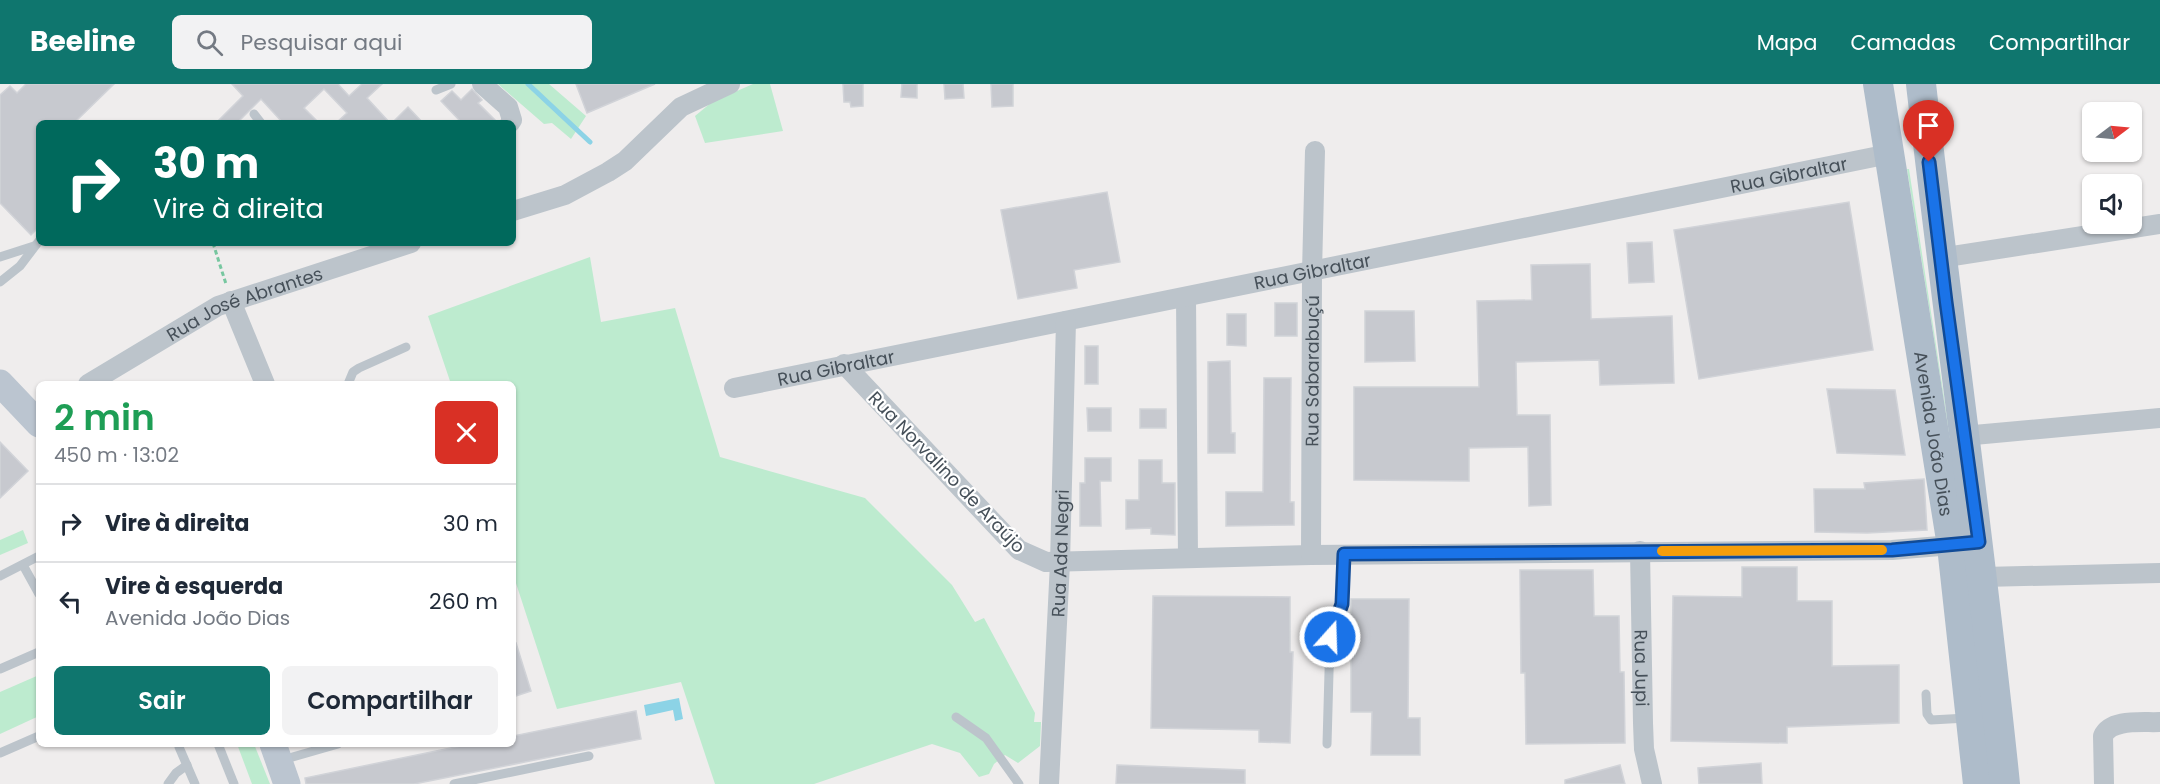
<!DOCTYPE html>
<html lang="pt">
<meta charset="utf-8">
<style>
:root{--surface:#fff;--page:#f2f2f3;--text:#1f2937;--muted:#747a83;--line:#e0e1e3;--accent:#0f766e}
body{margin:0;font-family:Poppins,sans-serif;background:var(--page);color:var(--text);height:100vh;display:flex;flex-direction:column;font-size:22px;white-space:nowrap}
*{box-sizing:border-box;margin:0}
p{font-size:20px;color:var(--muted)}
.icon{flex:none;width:33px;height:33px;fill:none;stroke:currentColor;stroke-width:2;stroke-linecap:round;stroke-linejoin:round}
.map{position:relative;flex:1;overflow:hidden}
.drawer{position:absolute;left:36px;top:297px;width:480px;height:366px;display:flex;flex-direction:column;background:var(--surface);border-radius:9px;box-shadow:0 2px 4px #0004}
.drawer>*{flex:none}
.guide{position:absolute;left:36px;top:36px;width:480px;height:126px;border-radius:9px;box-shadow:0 2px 4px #0004;background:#00695c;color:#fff;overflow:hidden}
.needle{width:39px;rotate:74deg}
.buttons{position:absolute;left:2082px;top:18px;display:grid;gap:12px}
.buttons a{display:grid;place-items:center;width:60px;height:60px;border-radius:9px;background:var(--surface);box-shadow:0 2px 4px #0004;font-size:30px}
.pin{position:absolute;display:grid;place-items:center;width:51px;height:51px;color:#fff;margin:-62px -26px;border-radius:50% 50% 50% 0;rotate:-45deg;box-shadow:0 0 6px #0007}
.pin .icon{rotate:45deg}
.me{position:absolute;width:66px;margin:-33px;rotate:20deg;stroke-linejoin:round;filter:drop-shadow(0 0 4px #0008)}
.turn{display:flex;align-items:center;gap:21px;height:126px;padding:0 18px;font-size:27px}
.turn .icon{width:78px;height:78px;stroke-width:2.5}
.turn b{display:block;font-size:42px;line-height:51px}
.round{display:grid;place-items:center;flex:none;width:63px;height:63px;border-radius:9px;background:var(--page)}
.summary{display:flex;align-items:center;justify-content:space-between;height:102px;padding:0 18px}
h1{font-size:36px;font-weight:600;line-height:45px;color:#1e9e55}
.action{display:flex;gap:12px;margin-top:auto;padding:12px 18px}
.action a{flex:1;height:69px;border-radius:9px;background:var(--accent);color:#fff;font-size:24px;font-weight:600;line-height:69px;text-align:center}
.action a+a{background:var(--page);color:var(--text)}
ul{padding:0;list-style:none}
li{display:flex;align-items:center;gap:18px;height:78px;padding:0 18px;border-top:2px solid var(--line)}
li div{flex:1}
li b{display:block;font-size:22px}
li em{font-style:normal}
header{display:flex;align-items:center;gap:36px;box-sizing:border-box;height:84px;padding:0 30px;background:var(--accent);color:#fff}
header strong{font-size:28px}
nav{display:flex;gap:33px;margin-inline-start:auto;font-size:21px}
.search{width:420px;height:54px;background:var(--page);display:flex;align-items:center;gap:15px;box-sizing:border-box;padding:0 21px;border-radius:9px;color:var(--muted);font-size:22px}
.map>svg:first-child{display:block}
</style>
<header>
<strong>Beeline</strong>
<div class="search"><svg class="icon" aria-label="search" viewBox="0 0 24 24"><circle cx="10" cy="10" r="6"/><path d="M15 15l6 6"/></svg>Pesquisar aqui</div>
<nav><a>Mapa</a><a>Camadas</a><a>Compartilhar</a></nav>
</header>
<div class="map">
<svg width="2160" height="700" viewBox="0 0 2160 700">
<rect width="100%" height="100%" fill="#efeded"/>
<g fill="#bdebcf">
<polygon points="498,0 549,0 586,32 571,55 552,39 544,40"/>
<polygon points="753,0 770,0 783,47 705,59 695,32 712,18"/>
<polygon points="1907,85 1909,85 1964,443"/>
<polygon points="590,173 601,238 675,224 720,373 865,414 952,501 975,538 984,534 1035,629 1034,638 1041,638 1040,662 1018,679 1005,671 994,680 989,690 979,693 960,669 932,660 814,700 715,700 681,598 557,625 513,490 513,300 451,300 428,232"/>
<polygon points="23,446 28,459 0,471 0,456"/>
<polygon points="39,591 39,632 0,650 0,608"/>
<polygon points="237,660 254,660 270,700 252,700"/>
</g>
<polygon fill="#8cd3e6" points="679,614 683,635 675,637 673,626 646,632 644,621"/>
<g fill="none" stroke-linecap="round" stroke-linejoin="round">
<polyline stroke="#8cd3e6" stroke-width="5" points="528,0 590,58"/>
</g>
<g fill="#c7c9cf" stroke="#d1d3d8" stroke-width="1.5">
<polygon points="26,0 114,0 74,39 39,39 39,143 31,151 0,119 0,11 10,2 17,9"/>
<polygon points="232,0 338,0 349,12 362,0 382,0 367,14 390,39 336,39 347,29 324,5 304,24 319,39 283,39 261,15 237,39 216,39 243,12"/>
<polygon points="576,0 655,0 587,29"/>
<polygon points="843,0 863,0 863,22 851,23 850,18 844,18"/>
<polygon points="902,0 917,0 917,14 901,13"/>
<polygon points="944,0 963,0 964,14 945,15"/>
<polygon points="991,0 1013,0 1013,22 992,23"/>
<polygon points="472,5 482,16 478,19 498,39 462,39 441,17 452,7 461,16"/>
<polygon points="408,23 423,39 392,39"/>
<polygon points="1107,108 1120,178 1074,186 1077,204 1018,215 1001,126"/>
<polygon points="1849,118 1873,266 1699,295 1674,146"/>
<polygon points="1652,158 1654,198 1629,199 1627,159"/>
<polygon points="1590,180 1591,235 1672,232 1674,299 1600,301 1599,276 1516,278 1517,331 1550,331 1551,421 1529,422 1528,363 1469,364 1469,397 1354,396 1354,303 1479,303 1477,217 1532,216 1531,181"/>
<rect x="1275" y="219" width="22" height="33"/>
<polygon points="1365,227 1414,227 1415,277 1365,278"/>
<polygon points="1227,230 1246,230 1246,262 1227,261"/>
<rect x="1085" y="262" width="13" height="38"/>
<polygon points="1230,277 1231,349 1235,349 1235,369 1208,369 1208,278"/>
<polygon points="1264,294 1291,294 1290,418 1294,418 1294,441 1226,442 1226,408 1263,408"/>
<polygon points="1827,305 1895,306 1905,371 1837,369"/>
<polygon points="1087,324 1111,324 1111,347 1088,347"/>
<rect x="1140" y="325" width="26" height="19"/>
<polygon points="0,358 28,387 0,414"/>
<polygon points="1085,374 1111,374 1111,397 1100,397 1101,442 1080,442 1080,399 1085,399"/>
<polygon points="1139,376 1162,376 1162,399 1175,399 1175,451 1151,450 1151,444 1126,445 1126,416 1139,416"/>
<polygon points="1924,395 1927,446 1867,449 1815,448 1814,405 1865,405 1864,399"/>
<polygon points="1742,483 1797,483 1797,517 1832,517 1832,582 1899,581 1899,639 1787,643 1787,659 1671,657 1673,512 1742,513"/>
<polygon points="1520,486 1593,486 1594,532 1619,532 1620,588 1624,588 1625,659 1526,660 1525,589 1521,589"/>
<polygon points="1153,512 1290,513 1290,568 1293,568 1290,659 1259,658 1259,646 1151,644"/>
<polygon points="1351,515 1409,515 1408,634 1420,634 1420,671 1371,671 1372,628 1351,628"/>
<polygon points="516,559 531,607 513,613 513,560"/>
<polygon points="636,627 641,655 414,700 306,700 305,694 470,660 513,660 513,652"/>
<polygon points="1761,679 1762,700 1699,700 1698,684"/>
<polygon points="1117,681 1245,686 1245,700 1116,700"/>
<polygon points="1620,681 1625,700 1565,700 1565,696"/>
</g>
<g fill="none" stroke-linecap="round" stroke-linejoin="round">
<polyline stroke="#77c7a0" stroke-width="3" stroke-dasharray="4.5 3" stroke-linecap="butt" points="213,159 226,200"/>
<g stroke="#bcc4cb" stroke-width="9">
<polyline points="436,6 451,0"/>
<polyline points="254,30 261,39"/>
<polyline points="0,173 34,162"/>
<polyline points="0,198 20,182 39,157"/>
<polyline points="348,300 353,288 359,284 406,263"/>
<polyline points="23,481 39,510"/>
<polyline points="0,492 39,472"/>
<polyline points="0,585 39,568"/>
<polyline points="1926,610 1927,630 1931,636 1967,634"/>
<polyline points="956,633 986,654 1019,700"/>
<polyline points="218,660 234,700"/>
<polyline points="1327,660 1330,553 1342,520 1344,470"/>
<polyline points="179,663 195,700"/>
<polyline points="0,669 39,652"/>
<polyline points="282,676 338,660"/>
<polyline points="168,700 176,689 187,681"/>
<polyline points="454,700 589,672"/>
</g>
<g stroke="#bcc4cb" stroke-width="20">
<polyline points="482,0 508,23 512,36 510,39"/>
<polyline points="513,127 565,111 608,88 625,77 681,23 730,0"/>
<polyline points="1940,174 2160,140"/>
<polyline points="1186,213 1188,474"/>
<polyline points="231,217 265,300"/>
<polyline points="844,280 1019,466 1046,478 1311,471 1892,466 1964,460"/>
<path id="s1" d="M88 300 218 222 411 159"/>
<path id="s2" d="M734 304 1889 70"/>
<polyline points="1963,352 2160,334"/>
<path id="s3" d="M1640 467 1643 639 1644 665 1652 700"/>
<path id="s4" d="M1311 471 1312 188 1315 67"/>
<polyline points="1983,493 2160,489"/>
<path id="s5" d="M1049 700 1060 479 1066 237"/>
<path d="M2104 700 2103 652C2111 634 2144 639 2160 638"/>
</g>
<g stroke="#bbc5d0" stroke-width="27">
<polyline points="0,299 39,340"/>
<polyline points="273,660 287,700"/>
</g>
<g stroke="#aebcca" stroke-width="30">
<path id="s6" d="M1878 0 1952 462 1978 700"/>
<path d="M1921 0C1948 234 1981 466 2005 700"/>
</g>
</g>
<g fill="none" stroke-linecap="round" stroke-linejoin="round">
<defs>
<polyline id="route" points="1330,553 1342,520 1344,470 1892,466 1979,458 1946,218 1929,78"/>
</defs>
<use href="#route" stroke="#114b97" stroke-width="15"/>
<use href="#route" stroke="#1a73e8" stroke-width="10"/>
<polyline stroke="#f59e0b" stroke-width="10" points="1662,467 1882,466"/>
</g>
<g text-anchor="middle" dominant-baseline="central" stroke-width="4.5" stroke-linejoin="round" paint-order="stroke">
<g font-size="18" fill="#465059" stroke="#fff">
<text stroke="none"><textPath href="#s2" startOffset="1076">Rua Gibraltar</textPath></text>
<text stroke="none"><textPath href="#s2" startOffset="590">Rua Gibraltar</textPath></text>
<text stroke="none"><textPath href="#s1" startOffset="177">Rua José Abrantes</textPath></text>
<text stroke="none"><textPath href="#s2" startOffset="104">Rua Gibraltar</textPath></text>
<text stroke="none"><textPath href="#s4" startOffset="184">Rua Sabarabuçú</textPath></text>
<text stroke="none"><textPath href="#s6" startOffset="354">Avenida João Dias</textPath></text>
<text transform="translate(947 388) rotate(46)">Rua Norvalino de Araújo</text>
<text stroke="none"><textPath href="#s5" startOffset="231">Rua Ada Negri</textPath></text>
<text stroke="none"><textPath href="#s3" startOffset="117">Rua Jupi</textPath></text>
</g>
</g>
</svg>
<div class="buttons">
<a><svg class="needle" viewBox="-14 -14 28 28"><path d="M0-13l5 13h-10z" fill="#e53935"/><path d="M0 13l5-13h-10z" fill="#747a83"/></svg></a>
<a><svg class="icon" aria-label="sound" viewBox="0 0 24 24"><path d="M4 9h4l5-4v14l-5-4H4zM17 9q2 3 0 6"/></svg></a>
</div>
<div class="pin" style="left:1929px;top:78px;background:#d93025"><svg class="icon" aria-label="arrive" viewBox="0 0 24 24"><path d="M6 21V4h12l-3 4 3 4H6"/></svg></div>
<svg class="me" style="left:1330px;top:553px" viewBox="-20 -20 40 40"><circle r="17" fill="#1a73e8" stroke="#fff" stroke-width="3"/><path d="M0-11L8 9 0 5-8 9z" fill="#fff"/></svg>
<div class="guide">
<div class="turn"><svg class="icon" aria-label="right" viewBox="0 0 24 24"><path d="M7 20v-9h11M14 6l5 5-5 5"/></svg><div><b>30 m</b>Vire à direita</div></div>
</div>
<section class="drawer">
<div class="summary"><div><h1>2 min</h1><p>450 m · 13:02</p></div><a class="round" style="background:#d93025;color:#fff"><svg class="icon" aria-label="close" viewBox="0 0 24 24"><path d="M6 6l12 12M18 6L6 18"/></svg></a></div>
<ul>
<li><svg class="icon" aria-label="right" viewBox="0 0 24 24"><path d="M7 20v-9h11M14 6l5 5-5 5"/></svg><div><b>Vire à direita</b></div><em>30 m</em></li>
<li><svg class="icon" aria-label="left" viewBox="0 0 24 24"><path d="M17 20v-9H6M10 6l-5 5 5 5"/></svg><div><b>Vire à esquerda</b><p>Avenida João Dias</p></div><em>260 m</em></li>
</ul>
<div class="action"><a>Sair</a><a>Compartilhar</a></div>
</section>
</div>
